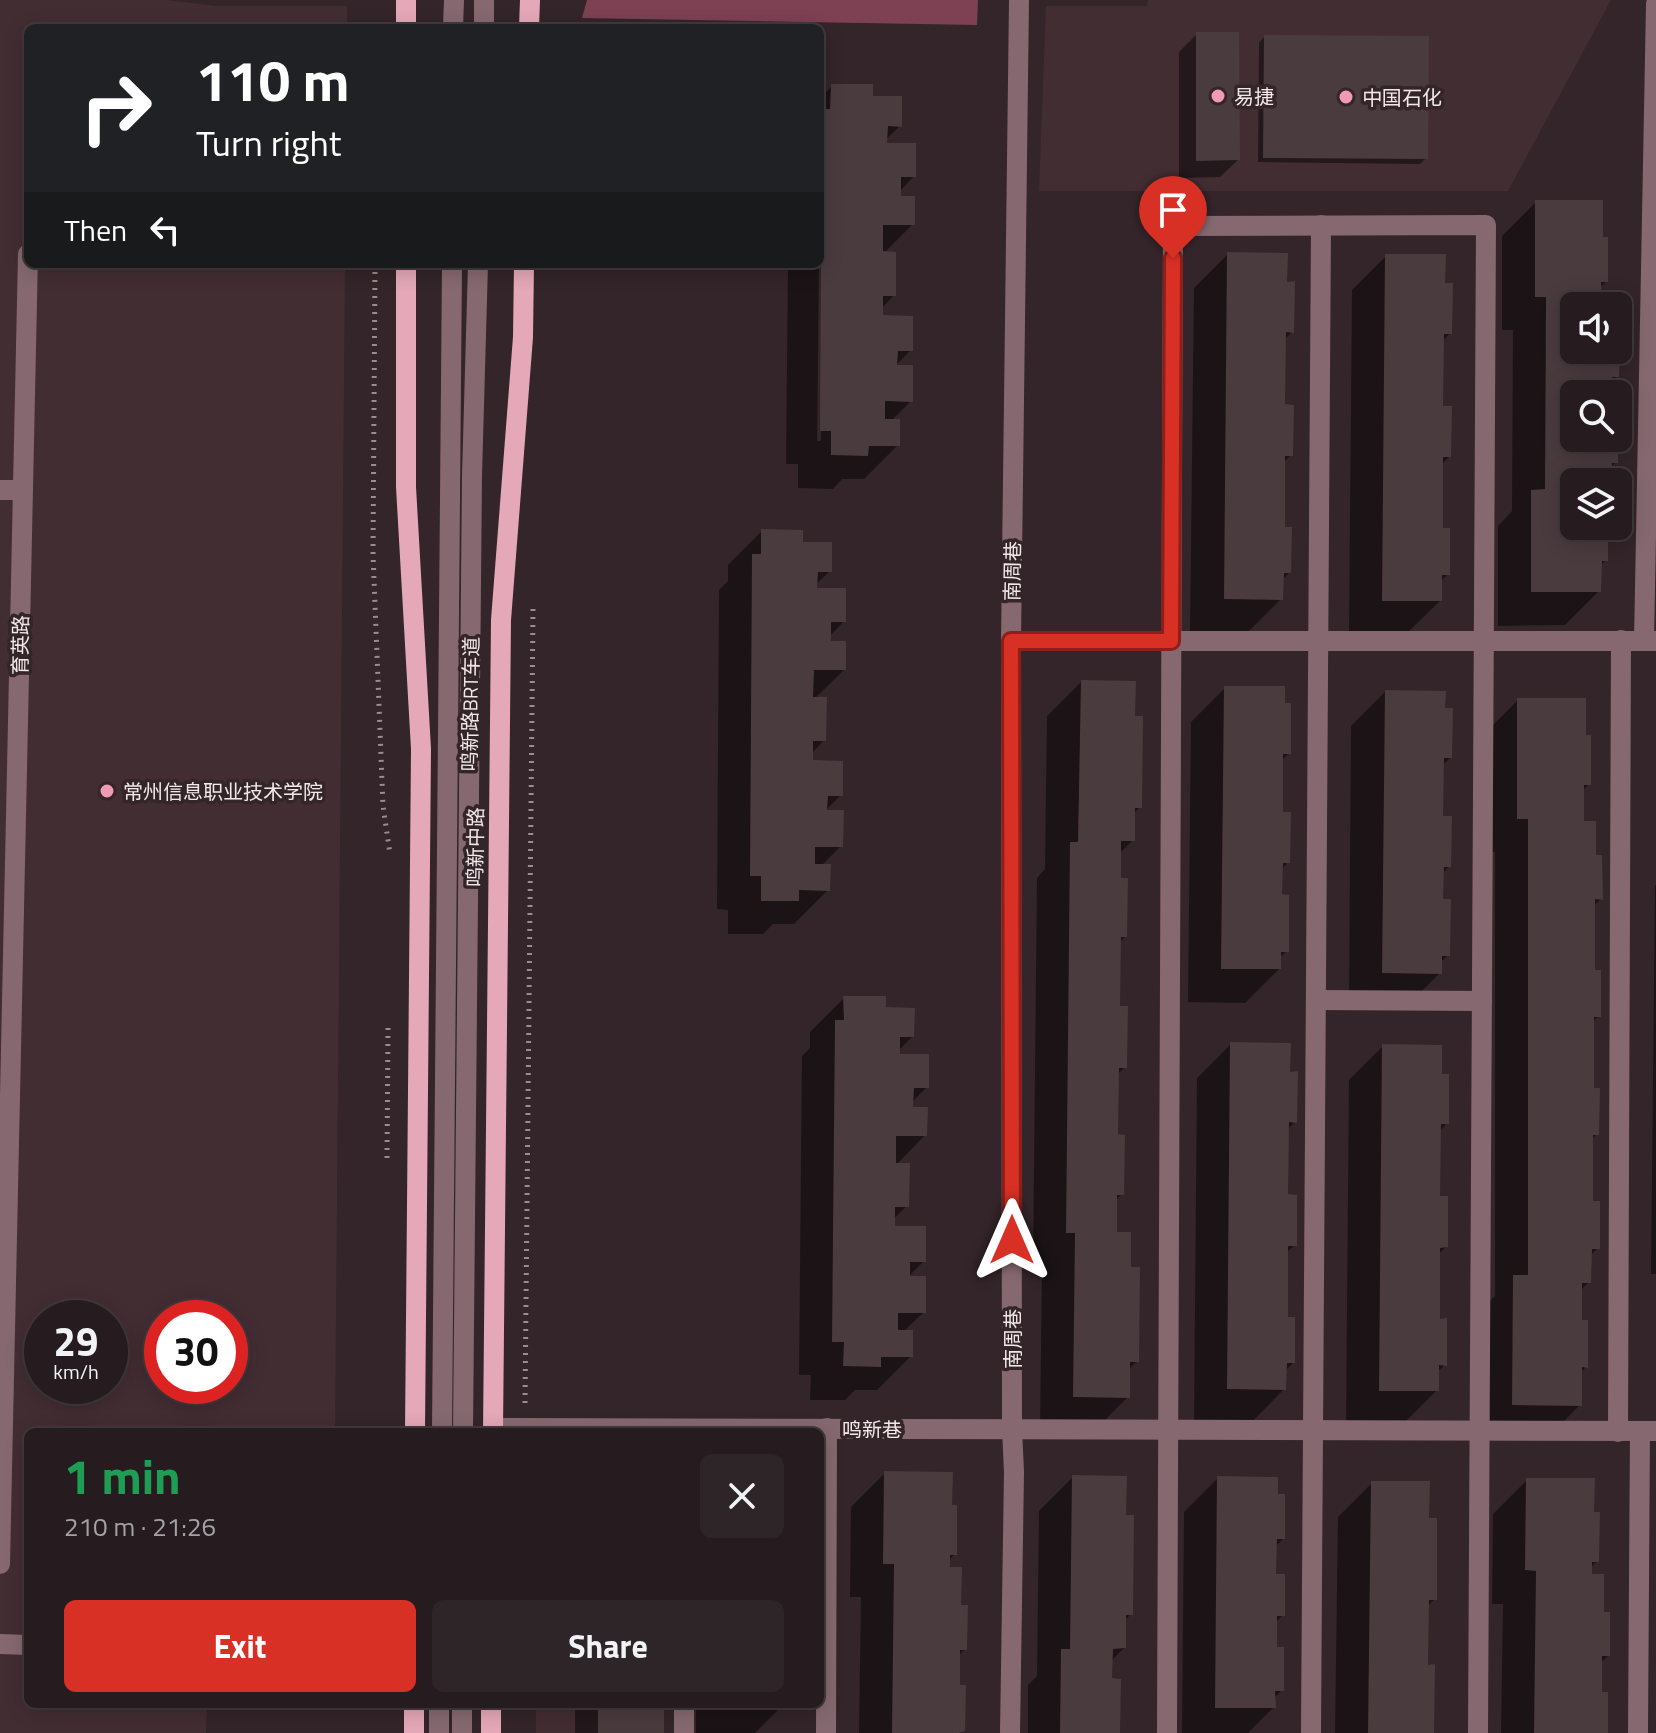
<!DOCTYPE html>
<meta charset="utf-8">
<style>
:root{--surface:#261c1f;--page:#2e2528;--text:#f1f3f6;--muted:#a4a1a4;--line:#423a3d;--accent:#d93025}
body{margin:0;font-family:"Titillium Web","Noto Sans SC",sans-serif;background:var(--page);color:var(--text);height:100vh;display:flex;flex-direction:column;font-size:30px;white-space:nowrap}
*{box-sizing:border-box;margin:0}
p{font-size:26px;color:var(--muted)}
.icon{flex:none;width:44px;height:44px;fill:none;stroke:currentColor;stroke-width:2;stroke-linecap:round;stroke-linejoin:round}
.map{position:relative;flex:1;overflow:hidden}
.sheet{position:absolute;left:24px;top:1428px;width:800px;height:280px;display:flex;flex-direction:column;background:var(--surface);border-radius:12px;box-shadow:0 4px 20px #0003,0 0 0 2px var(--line)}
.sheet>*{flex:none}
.guide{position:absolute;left:24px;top:24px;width:800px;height:244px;border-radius:12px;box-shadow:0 4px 20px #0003,0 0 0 2px var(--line);background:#202124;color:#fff;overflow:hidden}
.tools{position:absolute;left:1560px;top:292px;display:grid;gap:16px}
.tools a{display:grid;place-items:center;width:72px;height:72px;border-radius:12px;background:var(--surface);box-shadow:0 4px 20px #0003,0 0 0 2px var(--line);font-size:40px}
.speed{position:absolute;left:24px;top:1300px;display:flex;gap:16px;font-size:40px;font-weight:700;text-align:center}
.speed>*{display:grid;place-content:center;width:104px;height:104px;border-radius:50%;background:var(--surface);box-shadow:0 4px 20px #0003,0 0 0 2px var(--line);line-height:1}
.speed small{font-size:20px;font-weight:400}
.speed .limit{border:12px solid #d22;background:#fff;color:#111}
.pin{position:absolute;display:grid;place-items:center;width:68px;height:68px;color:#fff;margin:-82px -34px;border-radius:50% 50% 50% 0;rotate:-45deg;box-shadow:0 0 8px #0007}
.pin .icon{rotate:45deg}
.me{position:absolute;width:88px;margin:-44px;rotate:0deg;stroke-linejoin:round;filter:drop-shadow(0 0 6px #0008)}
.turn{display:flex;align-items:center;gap:28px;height:168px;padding:0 40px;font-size:36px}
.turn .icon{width:104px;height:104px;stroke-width:2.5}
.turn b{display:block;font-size:56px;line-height:68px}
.then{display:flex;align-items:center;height:76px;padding:0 40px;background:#0003;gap:16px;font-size:30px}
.round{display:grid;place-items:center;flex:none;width:84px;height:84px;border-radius:12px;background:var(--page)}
.headline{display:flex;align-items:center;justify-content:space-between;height:136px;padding:0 40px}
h1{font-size:48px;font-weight:700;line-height:60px;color:#1e9e55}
.button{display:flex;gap:16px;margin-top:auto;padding:16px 40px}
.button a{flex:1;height:92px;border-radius:12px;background:var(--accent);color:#fff;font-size:32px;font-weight:700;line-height:92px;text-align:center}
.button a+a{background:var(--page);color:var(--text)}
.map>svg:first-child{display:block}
</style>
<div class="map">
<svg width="1656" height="1733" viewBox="0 0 1656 1733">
<rect width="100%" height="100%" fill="#332529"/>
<g fill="#422d33" fill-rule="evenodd">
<path d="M0 0H166L217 6H347V28H28V264H345L335 1432H28V1704H207L206 1733H0ZM42 1318H110V1386H42ZM162 1318H230V1386H162Z"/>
<polygon points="1148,0 1611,0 1508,191 1039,191 1046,6 1147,6"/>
<rect x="536" y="1704" width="128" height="29"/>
</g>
<polygon fill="#7d4153" points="587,0 978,0 977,25 582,18"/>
<g fill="#0007">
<polygon points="1197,34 1238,160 1220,177 1179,178 1179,52"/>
<polygon points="1264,37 1426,158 1420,164 1258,162 1259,43"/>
<polygon points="832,86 871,98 900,126 885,140 885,145 914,176 899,192 913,224 884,253 894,295 881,309 880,317 911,350 894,367 911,401 891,421 898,445 864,479 842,479 833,489 798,488 798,464 786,464 788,264 819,264 817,441 821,441 824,118 820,118 820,141 820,98"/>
<polygon points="1536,202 1601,239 1606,282 1599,288 1600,302 1611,306 1574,306 1574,350 1618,350 1617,376 1610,384 1610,394 1574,394 1574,438 1616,438 1616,462 1609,469 1609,482 1574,482 1574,526 1606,526 1606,560 1600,566 1599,591 1565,625 1498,626 1498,526 1512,511 1513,330 1502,330 1502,236"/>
<polygon points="1228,254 1292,332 1284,340 1283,406 1291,455 1283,463 1283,529 1289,573 1282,580 1281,599 1247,633 1190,632 1194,288"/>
<polygon points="1386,256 1450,333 1442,342 1441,408 1449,457 1441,465 1441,530 1448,574 1440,582 1440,601 1406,634 1349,634 1352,290"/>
<polygon points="762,531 801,544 830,571 815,585 815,590 844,621 829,637 844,670 814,699 824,740 811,754 811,762 841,795 824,812 841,846 821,866 828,890 794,924 773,924 763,934 728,934 728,910 717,909 719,590 728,581 728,565"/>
<polygon points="1081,682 1133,718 1140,807 1133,814 1133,840 1119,854 1125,937 1119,943 1118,1008 1125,1067 1117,1075 1116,1136 1122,1194 1115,1201 1115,1234 1129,1269 1137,1361 1128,1370 1128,1397 1094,1431 1040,1430 1042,1266 1033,1266 1037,878 1045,869 1047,716"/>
<polygon points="1225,688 1289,753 1281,761 1281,814 1288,862 1281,870 1280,896 1287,951 1279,958 1279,969 1245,1003 1188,1002 1191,722"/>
<polygon points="1385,692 1450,758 1442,766 1441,818 1449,866 1442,874 1441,901 1448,955 1440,963 1440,973 1406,1007 1349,1006 1351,726"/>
<polygon points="1518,700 1589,784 1582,791 1582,823 1594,857 1601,899 1593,906 1593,973 1599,1016 1592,1022 1592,1090 1597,1134 1591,1140 1591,1203 1598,1248 1590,1256 1589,1282 1580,1291 1580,1322 1586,1367 1580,1373 1580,1405 1546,1439 1479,1439 1479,1311 1495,1296 1495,852 1484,852 1484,734"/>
<polygon points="1655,885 1656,885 1656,1274 1651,1274"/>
<polygon points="844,998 884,1009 912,1037 898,1051 898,1056 927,1087 912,1102 911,1109 925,1135 896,1165 907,1206 893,1219 893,1228 924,1261 907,1278 924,1312 903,1332 911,1356 877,1390 855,1390 845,1400 810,1400 811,1375 799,1375 802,1056 810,1048 810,1032"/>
<polygon points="1231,1044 1288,1074 1295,1122 1287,1130 1286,1196 1295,1245 1286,1253 1286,1319 1293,1363 1285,1371 1284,1389 1251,1423 1194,1422 1197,1078"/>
<polygon points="1383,1046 1440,1075 1447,1123 1439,1132 1438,1198 1446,1247 1438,1254 1438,1321 1445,1365 1437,1372 1437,1390 1403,1424 1346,1424 1349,1080"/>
<polygon points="885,1473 950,1507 955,1554 948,1561 965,1649 958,1656 958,1687 963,1730 960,1733 859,1733 861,1597 850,1597 851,1507"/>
<polygon points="1073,1477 1124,1517 1131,1614 1124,1621 1124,1648 1111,1661 1110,1680 1118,1733 1028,1733 1028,1685 1037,1676 1039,1511"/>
<polygon points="1218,1478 1283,1539 1275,1547 1274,1576 1283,1615 1275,1623 1275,1649 1282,1690 1274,1698 1274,1707 1248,1733 1182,1733 1184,1512"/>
<polygon points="1527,1480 1592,1514 1597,1561 1590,1568 1602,1614 1608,1656 1600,1663 1600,1694 1606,1733 1501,1733 1503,1604 1492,1604 1493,1514"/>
<polygon points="1372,1483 1435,1599 1426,1607 1426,1667 1432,1733 1335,1733 1338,1517"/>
<rect x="575" y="1704" width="87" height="29"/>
<polygon points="696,1704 784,1704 755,1733 696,1733"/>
</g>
<g fill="#4a3b3f">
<polygon points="1196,32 1239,32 1240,160 1196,161"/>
<polygon points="1264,35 1429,36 1428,159 1263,158"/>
<polygon points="831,84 873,84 873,96 902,96 902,127 888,126 887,143 916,143 916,177 901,177 901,196 915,196 915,225 883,225 883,251 896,252 896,296 883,296 883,315 913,316 913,351 898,351 897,365 913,365 913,402 885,401 885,419 900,419 900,446 869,446 868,456 831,455 831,431 820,431 822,109 830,109"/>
<polygon points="1535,200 1603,200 1603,237 1608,237 1608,282 1601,282 1602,300 1613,300 1613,306 1574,306 1574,350 1620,350 1619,377 1612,377 1612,394 1574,394 1574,438 1618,438 1618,463 1612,463 1611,482 1574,482 1574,526 1608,526 1608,561 1602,561 1601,592 1531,592 1531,490 1545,489 1546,297 1535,297"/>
<polygon points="1227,252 1288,253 1287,282 1295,281 1294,333 1286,332 1285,404 1294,405 1293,456 1285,456 1285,527 1292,527 1291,573 1284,573 1283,600 1224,599"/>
<polygon points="1385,254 1446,254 1445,283 1453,283 1452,334 1444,334 1443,406 1452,406 1451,457 1443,457 1443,528 1450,528 1450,575 1442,575 1442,601 1382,601"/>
<polygon points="761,529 803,530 803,542 832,542 832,572 818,572 817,588 846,588 846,622 831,622 831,641 846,641 846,670 814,670 813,697 827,697 826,741 813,741 813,760 843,761 843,796 828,796 827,810 844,810 843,847 815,847 815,864 831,864 830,891 799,890 799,901 761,901 761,876 750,876 752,554 761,554"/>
<polygon points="1081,680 1136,681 1135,716 1143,716 1142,808 1135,808 1135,841 1121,841 1121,878 1128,878 1127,937 1121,937 1120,1006 1128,1006 1127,1068 1119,1068 1118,1134 1125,1135 1124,1195 1117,1195 1117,1232 1131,1232 1131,1267 1140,1267 1139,1362 1130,1362 1130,1398 1073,1397 1075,1233 1066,1233 1070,842 1078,842"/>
<polygon points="1224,686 1285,686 1285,703 1291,703 1291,754 1283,754 1283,812 1291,812 1290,863 1283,863 1282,894 1289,895 1289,952 1281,952 1281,969 1221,969"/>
<polygon points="1385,690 1446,691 1445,708 1453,708 1452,758 1444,758 1443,816 1452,816 1451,867 1444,867 1443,899 1451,899 1450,956 1442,956 1442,974 1382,973"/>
<polygon points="1517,698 1586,698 1586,735 1591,735 1591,785 1584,785 1584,821 1596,821 1596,855 1602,855 1603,900 1595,899 1595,970 1601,970 1601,1017 1594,1017 1594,1088 1600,1088 1599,1135 1593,1135 1593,1201 1600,1201 1600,1249 1592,1249 1591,1283 1582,1283 1582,1320 1588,1320 1588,1368 1582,1367 1582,1406 1512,1405 1513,1275 1528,1275 1528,819 1517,819"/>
<polygon points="843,996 886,996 886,1007 915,1008 914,1037 900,1037 900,1054 929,1054 929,1088 914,1088 913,1107 928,1107 927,1136 896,1136 896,1163 910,1163 909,1207 895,1207 895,1226 926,1226 926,1262 910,1262 910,1276 926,1276 926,1313 898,1313 898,1330 913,1330 913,1357 881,1357 881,1367 843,1366 844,1342 832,1342 835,1020 844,1020"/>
<polygon points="1230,1042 1291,1043 1290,1072 1298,1071 1297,1123 1289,1122 1288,1194 1297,1195 1297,1246 1288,1246 1288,1317 1295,1317 1295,1363 1287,1363 1286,1390 1227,1389"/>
<polygon points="1382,1044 1442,1045 1442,1074 1449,1074 1449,1124 1441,1124 1440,1196 1448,1196 1448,1247 1440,1248 1440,1319 1447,1318 1447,1366 1439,1365 1439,1391 1379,1391"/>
<polygon points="884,1471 953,1472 952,1505 957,1505 957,1555 950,1555 950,1567 962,1567 961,1605 968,1605 967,1650 960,1650 960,1685 966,1685 965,1731 959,1733 892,1733 894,1564 883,1564"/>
<polygon points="1072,1475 1127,1476 1126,1515 1134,1515 1133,1615 1126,1615 1126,1648 1113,1649 1112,1678 1121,1679 1120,1733 1060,1733 1061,1649 1070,1649"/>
<polygon points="1217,1476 1278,1477 1278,1494 1285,1494 1285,1539 1277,1539 1276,1574 1285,1574 1285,1616 1277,1616 1277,1647 1284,1647 1284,1691 1275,1691 1276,1708 1215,1708"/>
<polygon points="1526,1478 1595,1478 1594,1512 1600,1512 1599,1562 1592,1562 1592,1574 1604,1574 1604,1612 1610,1612 1610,1656 1602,1656 1602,1692 1608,1692 1608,1733 1534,1733 1536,1571 1525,1570"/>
<polygon points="1371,1481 1430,1481 1429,1518 1437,1518 1437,1600 1429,1600 1428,1665 1435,1664 1434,1733 1368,1733"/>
<rect x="598" y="1704" width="66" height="29"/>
</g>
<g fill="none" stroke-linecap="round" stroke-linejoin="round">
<g stroke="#988d8f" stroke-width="5" stroke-dasharray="2 6" stroke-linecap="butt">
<polyline points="375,264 373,554 383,806 390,854"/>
<polyline points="387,1158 388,1028"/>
<polyline points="525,1403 533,609"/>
</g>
<g stroke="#866970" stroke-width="20">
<polyline points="453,28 454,0"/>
<polyline points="484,28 484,0"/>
<polyline points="0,490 23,490"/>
<polyline points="1011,641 1656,641"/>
<polyline points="1644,641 1656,4"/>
<polyline points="1316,1000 1482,1001"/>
<polyline points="493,1428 1656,1431"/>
<polyline points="442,1432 452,264"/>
<polyline points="463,1432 472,476 478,264"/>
<polyline points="1618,1432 1621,640"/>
<polyline points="0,1564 28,254"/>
<polyline points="0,1644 28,1645"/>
<polyline points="439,1733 439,1704"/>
<polyline points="462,1733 462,1704"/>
<polyline points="684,1733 684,1704"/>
<polyline points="826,1733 827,1428"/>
<polyline points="1010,1733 1014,1472 1012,1429 1011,641 1019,0"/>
<polyline points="1167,1733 1173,226 1486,225 1478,1733"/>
<polyline points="1311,1733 1321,225"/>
<polyline points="1638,1733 1640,1431"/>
</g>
<g stroke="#e4a8b8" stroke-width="20">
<polyline points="406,28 406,0"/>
<polyline points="529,28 530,0"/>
<polyline points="406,264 406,487 421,749 415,1432"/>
<polyline points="493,1432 501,620 523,337 524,264"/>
<polyline points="414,1704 414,1733"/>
<polyline points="491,1733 491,1704"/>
</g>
</g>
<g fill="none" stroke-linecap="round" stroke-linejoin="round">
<defs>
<polyline id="route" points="1012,1240 1011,641 1171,641 1173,258"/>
</defs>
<use href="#route" stroke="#8d1f18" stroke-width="20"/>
<use href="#route" stroke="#d93025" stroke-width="14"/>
</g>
<g fill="#f19ab3" stroke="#332529" stroke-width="3">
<circle cx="1218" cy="96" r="8"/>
<circle cx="1346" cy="97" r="8"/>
<circle cx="107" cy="791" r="8"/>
</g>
<g text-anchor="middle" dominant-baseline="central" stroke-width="7" stroke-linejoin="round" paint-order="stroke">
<g font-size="20" fill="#f2e8ea" stroke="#332529" text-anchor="start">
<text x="1234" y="96">易捷</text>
<text x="1362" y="97">中国石化</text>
<text x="123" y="791">常州信息职业技术学院</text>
</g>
<g font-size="20" fill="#f2e8ea" stroke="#332529">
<text transform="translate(1012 571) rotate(-89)">南周巷</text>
<text transform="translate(20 645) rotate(-89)">育英路</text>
<text transform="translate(470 704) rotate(-89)">鸣新路BRT车道</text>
<text transform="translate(475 847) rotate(-89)">鸣新中路</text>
<text transform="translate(1012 1339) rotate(-90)">南周巷</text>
<text x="872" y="1429">鸣新巷</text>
</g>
</g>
</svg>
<div class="tools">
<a><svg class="icon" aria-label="sound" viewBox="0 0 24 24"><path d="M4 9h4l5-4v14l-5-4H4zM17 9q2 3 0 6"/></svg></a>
<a><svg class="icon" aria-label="search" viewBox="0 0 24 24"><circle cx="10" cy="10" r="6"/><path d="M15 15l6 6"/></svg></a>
<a><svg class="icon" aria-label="layers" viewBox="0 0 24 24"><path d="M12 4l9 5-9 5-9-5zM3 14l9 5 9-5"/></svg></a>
</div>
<div class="speed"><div>29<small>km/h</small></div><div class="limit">30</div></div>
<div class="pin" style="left:1173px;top:258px;background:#d93025"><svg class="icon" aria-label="arrive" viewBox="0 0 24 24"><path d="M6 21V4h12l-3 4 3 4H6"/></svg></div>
<svg class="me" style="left:1012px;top:1240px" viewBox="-20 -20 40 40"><path d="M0-17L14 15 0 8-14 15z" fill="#d93025" stroke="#fff" stroke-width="4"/></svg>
<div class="guide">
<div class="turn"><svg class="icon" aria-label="right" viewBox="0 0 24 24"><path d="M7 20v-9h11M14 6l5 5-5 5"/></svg><div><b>110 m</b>Turn right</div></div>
<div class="then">Then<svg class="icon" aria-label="left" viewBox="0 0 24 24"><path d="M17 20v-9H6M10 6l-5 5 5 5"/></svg></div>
</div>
<section class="sheet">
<div class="headline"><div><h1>1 min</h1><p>210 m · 21:26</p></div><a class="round"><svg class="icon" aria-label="close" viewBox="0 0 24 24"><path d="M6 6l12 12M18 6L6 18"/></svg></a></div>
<div class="button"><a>Exit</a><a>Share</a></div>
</section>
</div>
